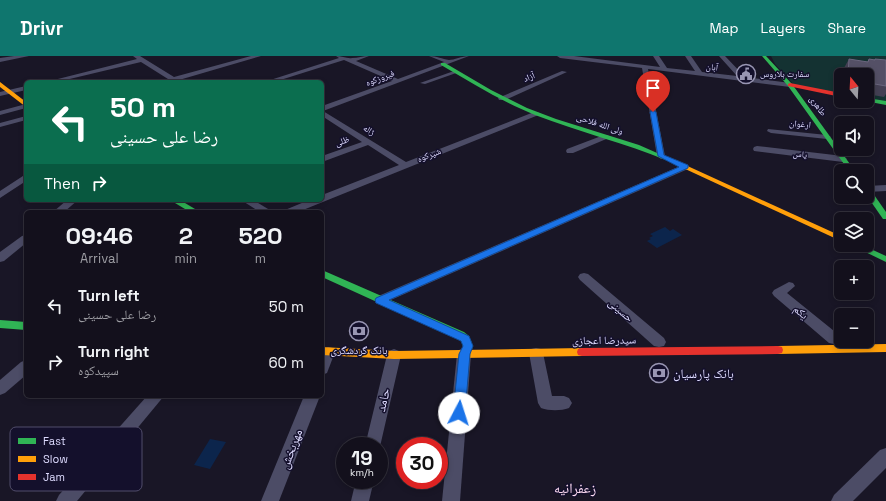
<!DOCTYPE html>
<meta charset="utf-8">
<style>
:root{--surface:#13101c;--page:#201e29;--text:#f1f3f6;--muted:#9d9da3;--line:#32303b;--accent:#0f766e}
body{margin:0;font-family:"Space Grotesk","Noto Naskh Arabic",sans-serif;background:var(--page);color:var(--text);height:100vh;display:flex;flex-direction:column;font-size:15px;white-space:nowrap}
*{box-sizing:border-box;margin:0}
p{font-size:13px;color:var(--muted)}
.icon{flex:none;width:22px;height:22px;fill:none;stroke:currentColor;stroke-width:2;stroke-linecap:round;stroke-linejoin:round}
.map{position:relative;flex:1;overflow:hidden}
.details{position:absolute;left:24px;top:154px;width:300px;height:188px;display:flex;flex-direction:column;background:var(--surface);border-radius:6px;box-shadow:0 2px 6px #0003,0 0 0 1px var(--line)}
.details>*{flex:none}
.top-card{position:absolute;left:24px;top:24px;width:300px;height:122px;border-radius:6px;box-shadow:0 2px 6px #0003,0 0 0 1px var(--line);background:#0b6e4f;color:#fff;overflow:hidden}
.needle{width:26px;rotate:342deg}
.controls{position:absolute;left:834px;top:12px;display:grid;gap:8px}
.controls a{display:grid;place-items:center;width:40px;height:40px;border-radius:6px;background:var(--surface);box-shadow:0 2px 6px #0003,0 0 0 1px var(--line);font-size:20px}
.speed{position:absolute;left:336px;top:381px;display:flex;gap:8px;font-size:20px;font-weight:700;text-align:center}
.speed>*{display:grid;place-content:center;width:52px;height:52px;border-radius:50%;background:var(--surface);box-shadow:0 2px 6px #0003,0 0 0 1px var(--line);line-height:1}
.speed small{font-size:10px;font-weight:400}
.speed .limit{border:6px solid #d22;background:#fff;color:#111}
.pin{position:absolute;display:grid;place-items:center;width:34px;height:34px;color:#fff;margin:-41px -17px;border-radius:50% 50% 50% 0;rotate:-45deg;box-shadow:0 0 4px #0007}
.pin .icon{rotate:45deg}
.me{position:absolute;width:44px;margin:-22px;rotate:5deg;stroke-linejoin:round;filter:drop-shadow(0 0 3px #0008)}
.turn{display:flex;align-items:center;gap:14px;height:84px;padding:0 20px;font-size:18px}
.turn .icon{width:52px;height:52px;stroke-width:2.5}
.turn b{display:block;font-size:28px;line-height:34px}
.then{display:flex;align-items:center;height:38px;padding:0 20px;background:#0003;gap:8px;font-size:15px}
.eta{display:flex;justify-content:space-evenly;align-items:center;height:68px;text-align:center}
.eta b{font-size:24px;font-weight:800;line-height:28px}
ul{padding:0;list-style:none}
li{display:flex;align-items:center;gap:12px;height:56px;padding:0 20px}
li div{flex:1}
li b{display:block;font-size:15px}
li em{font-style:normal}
header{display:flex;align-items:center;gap:24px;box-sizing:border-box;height:56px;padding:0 20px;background:var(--accent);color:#fff}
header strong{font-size:19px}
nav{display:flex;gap:22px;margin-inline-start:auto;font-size:14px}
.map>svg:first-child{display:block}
</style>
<header>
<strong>Drivr</strong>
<nav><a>Map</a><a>Layers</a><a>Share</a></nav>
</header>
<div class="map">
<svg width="886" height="445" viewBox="0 0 886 445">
<rect width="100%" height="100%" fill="#191626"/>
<polygon fill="#143232" points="771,0 886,0 886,47 867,43 867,19 841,19 841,37 794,29 775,8"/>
<g fill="#0c254c">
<polygon points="665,171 670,175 673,173 682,179 657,192 647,185 651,183 649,182 653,180 650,178"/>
<polygon points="210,383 226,386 210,413 194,409"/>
</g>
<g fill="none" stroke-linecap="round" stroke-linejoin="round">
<g fill="#4c4c66" fill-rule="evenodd">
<polygon points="14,0 29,0 0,6 0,2"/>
<polygon points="133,0 140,0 174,21 251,0 261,0 179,24 180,26 162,26 168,23 141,6 57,26 46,26 137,3"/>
<path d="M336 0C341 0 348 3 352 2 358 2 363 0 369 0L356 5 398 23 444 6 429 0C437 0 442 3 449 4 454 4 462 0 469 0L323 55 406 106 534 56H537L541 58 298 156H284L285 154 309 144H322V139L399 109 368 89 322 106V100L362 86 322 60V50L392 25 344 4 274 26H264L339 2Z"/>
<polygon points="557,0 574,0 660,11 653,0 659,0 667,12 695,15 685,0 691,0 702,16 737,20 719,0 725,0 745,21 790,27 793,29 790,31 648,13 665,100 661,103 657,100 642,12 560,2"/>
<polygon points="454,15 459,16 425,28 420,27"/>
<polygon points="562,15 567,16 505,44 499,44 498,42"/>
<polygon points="26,30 26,34 0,40 0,36"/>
<polygon points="26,48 26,52 0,59 0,55"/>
<polygon points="26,60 26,64 0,71 0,67"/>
<polygon points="768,73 827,79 831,81 827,83 771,77 767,75"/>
<polygon points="604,79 607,79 611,81 573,97 567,97 566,95 567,93"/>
<polygon points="757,90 843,100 847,103 843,106 754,95 753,93 754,91"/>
<polygon points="685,108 688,109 689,111 688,113 384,247 380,248 376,247 374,244 376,241"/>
<polygon points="26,118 26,125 0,142 0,135"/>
<polygon points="886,129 886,135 867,136 867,130"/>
<polygon points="67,144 78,144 64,156 53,156"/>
<polygon points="241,144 253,144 273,156 260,156"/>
<polygon points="26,179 26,187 4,205 0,206 0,196 22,180"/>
<polygon points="584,217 588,218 664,282 666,286 664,290 659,291 654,290 580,224 578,221 580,218"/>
<polygon points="789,226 793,227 795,230 787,237 839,279 841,283 839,287 834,288 829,287 774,240 772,237 774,234"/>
<polygon points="328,291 333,292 335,296 327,317 322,319 322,294"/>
<polygon points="464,292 469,294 471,298 460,445 442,445 457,298 459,294"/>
<path d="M536 292 541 293 543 297 552 340H564L569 342 572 347 569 352C561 355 549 355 541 352L538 347 529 297 531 293Z"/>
<polygon points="394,293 399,295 401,299 379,395 379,390 365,390 387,299 389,295"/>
<polygon points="26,304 26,319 5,337 0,339 0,324 21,306"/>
<polygon points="147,340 164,340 77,445 56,445 59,439"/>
<polygon points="304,340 320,340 279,445 261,445"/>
<polygon points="886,392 886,412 853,445 831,445 834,439 880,394"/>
<polygon points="356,424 374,424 369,445 351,445"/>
</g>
<g fill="#30b455" fill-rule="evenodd">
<polygon points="762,0 766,0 792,28 855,115 849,115 788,30"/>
<path d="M441 7H445L491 34 527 52 556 63 639 89 673 104 668 105C625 87 579 76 535 59 502 46 472 27 441 9Z"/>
<polygon points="867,42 886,45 886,49 865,45 867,45"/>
<polygon points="867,133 870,133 886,156 886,163 883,163 867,140"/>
<polygon points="170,144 180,144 200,156 190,156"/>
<polygon points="851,189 862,189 886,200 886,206"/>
<polygon points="322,214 464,276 469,280 473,290 472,293 468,294 464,293 461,285 456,282 322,221"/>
<polygon points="0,264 26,266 26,274 0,272"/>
</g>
<g fill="#ff9f0a" fill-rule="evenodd">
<polygon points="0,26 26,46 26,51 0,31"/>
<polygon points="670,102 841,180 841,185 668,105 668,103"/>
<polygon points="886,288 886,296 778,298 774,297 773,294 774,291 778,290"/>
<polygon points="322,291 394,295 582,292 586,293 587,296 586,299 582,300 394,303 322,299"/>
</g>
<g fill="#e5322d" fill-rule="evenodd">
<polygon points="790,27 841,37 841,41 788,30 788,28"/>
<polygon points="778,290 782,291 783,294 782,297 778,298 582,300 578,299 577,296 578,293 582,292"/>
</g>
</g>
<polygon fill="#444054" points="849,3 867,6 869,3 874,4 875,3 886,4 886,38 884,41 867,38 867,19 843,19 844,12"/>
<polygon fill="#545066" stroke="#6a667e" points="849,3 868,6 869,3 875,4 875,3 886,4 886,30 869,27 870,23 867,23 867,19 848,19"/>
<polygon fill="#1a73e8" stroke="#114b97" points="653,54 656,56 664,99 688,109 688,112 389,244 469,280 473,290 470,298 465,357 463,361 459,362 455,361 453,357 459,298 463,290 461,285 376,247 375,244 376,242 679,111 658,100 650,56"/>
<defs>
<symbol id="civic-ring" viewBox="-11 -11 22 22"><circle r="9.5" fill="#14102c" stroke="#9996b3" stroke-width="1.5"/><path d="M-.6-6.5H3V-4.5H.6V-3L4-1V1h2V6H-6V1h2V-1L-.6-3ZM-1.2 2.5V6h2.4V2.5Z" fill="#9996b3"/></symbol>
<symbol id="bank-ring" viewBox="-11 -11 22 22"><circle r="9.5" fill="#14102c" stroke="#9996b3" stroke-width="1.5"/><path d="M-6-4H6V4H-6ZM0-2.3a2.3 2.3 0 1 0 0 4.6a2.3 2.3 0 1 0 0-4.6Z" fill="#9996b3"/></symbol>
</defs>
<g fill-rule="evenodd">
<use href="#civic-ring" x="735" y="7" width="22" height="22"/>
<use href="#bank-ring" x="348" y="264" width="22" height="22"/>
<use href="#bank-ring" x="648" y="306" width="22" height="22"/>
</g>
<g text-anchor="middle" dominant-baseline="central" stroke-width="3" stroke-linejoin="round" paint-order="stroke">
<g font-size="9" fill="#dedbff" stroke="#14102c">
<text transform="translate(712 11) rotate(7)">آبان</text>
<text transform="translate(529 21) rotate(-22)">آزاد</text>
<text transform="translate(380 22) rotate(-20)">فیروزکوه</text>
<text transform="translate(818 50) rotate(54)">طاهری</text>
<text transform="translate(600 68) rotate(18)">ولی‌ الله فلاحی</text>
<text transform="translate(800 68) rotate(5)">ارغوان</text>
<text transform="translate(369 74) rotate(32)">ژاله</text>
<text transform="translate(342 85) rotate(-19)">ظلی</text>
<text transform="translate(800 98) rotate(6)">یاس</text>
<text transform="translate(429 99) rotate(-21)">شیرکوه</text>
</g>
<g font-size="9" fill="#dedbff" stroke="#14102c" text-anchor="start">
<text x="760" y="18">سفارت بلاروس</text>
</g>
<g font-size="11" fill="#dedbff" stroke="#14102c">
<text transform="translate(621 254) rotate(41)">حسینی</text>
<text transform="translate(801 256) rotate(40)">یکم</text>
<text transform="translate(604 284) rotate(-1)">سیدرضا اعجازی</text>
</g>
<g font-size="11" fill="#dedbff" stroke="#14102c">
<text x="359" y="294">بانک گردشگری</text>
</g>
<g font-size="13" fill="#dedbff" stroke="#14102c" text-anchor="start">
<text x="673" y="317">بانک پارسیان</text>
</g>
<g font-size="13" fill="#dedbff" stroke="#14102c">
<text transform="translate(383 344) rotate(-77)">حامد</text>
<text transform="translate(291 393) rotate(-69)">مهربخش</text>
</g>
<g font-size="14" fill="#ffddf4" stroke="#14102c">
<text x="575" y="432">زعفرانیه</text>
</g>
</g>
<rect x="10" y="371" width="132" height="64" rx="6" fill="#14102c" stroke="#514d6b" stroke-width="1"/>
<rect x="18" y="382" width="18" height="6" fill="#30b455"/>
<rect x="18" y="400" width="18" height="6" fill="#ff9f0a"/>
<rect x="18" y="418" width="18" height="6" fill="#e5322d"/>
<g font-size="11" fill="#dedbff">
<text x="43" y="389">Fast</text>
<text x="43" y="407">Slow</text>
<text x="43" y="425">Jam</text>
</g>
</svg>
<div class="controls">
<a><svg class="needle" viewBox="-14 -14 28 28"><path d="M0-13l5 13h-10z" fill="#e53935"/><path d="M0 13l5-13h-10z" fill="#9d9da3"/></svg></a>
<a><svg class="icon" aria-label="sound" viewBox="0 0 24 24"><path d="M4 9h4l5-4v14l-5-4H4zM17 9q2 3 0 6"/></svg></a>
<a><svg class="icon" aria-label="search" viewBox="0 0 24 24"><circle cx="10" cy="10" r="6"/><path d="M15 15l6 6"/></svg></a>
<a><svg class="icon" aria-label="layers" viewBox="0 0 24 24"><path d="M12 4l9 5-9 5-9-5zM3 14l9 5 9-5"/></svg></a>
<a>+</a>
<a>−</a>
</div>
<div class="speed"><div>19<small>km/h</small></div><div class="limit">30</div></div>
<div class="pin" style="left:653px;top:56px;background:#d93025"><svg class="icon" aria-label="arrive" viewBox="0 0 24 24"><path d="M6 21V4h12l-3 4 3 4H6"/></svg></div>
<svg class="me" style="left:459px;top:357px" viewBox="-20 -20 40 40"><circle r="19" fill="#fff"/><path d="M0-13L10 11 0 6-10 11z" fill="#1a73e8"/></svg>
<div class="top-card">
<div class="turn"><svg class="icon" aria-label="left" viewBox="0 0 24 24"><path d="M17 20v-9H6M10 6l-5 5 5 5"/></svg><div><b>50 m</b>رضا علی حسینی</div></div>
<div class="then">Then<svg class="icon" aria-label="right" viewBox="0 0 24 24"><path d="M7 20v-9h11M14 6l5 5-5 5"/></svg></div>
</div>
<section class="details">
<div class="eta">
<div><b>09:46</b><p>Arrival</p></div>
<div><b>2</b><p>min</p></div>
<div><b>520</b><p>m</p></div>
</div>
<ul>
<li><svg class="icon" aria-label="left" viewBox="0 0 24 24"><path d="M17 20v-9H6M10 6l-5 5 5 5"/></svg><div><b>Turn left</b><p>رضا علی حسینی</p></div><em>50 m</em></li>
<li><svg class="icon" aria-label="right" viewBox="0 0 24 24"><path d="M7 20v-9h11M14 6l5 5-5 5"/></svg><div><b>Turn right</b><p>سپیدکوه</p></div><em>60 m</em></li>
</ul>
</section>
</div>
